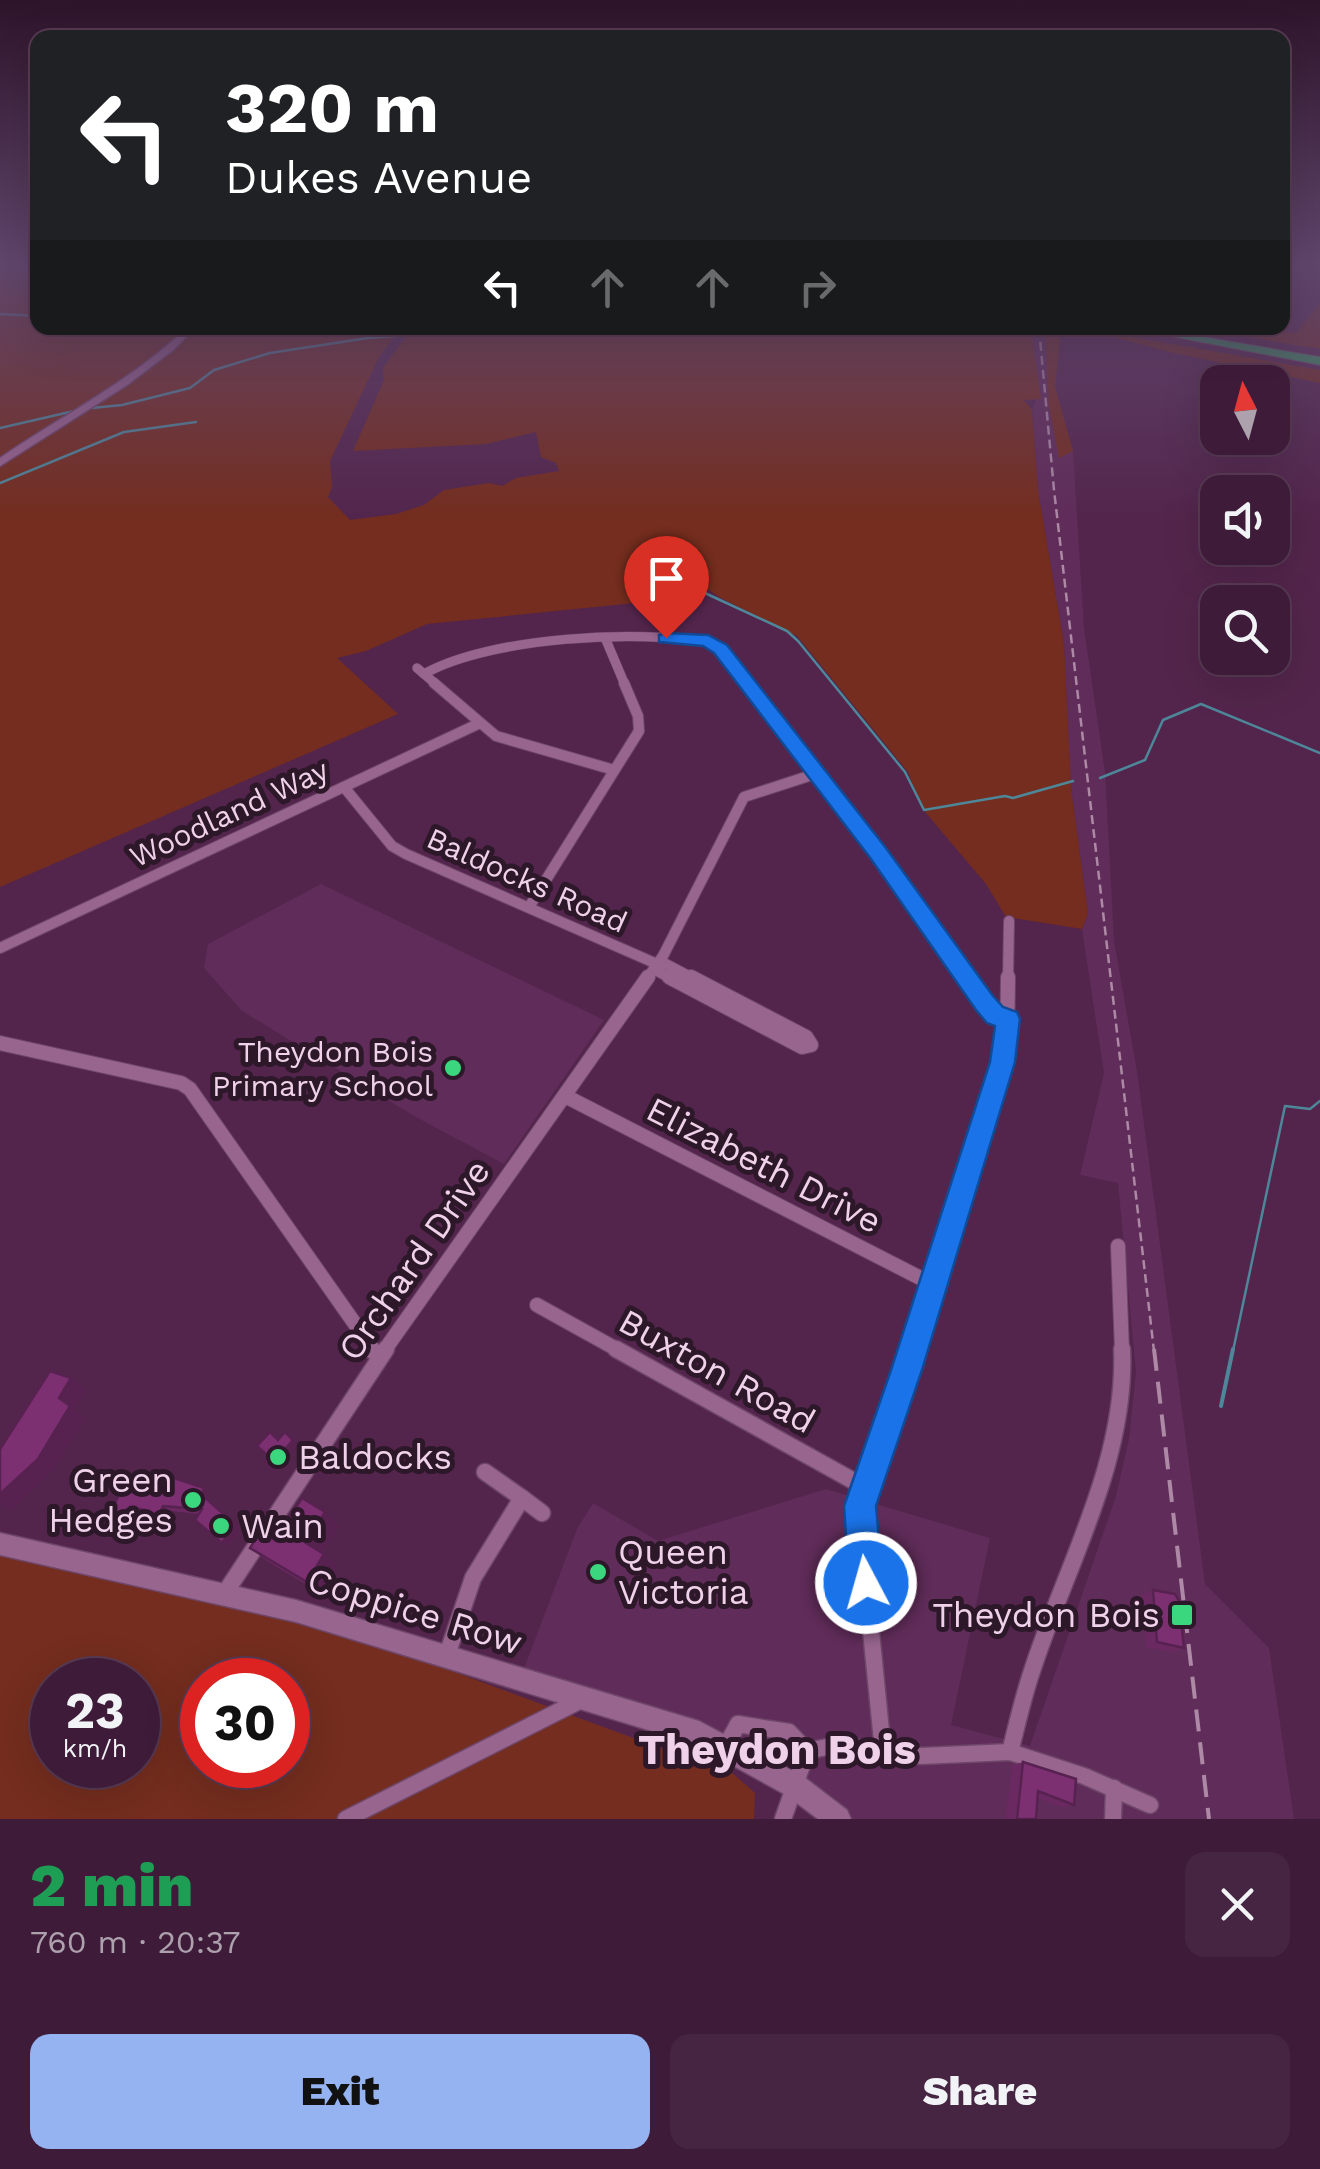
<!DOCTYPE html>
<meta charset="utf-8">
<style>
:root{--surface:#3e1c39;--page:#452541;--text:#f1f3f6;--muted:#ada1ae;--line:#573a53;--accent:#95b2f1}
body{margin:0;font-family:"Work Sans",sans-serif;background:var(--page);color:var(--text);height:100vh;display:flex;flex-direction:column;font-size:38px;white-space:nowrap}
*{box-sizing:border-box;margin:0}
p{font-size:32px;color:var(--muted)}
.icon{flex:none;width:55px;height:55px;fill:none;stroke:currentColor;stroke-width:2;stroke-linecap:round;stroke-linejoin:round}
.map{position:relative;height:1819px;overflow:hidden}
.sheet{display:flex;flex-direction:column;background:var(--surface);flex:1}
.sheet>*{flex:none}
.hud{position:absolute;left:30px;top:30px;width:1260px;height:305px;border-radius:20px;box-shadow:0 10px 40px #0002,0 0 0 2px var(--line);background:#202124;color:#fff;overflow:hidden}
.needle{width:65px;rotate:354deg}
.controls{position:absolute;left:1200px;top:365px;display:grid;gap:20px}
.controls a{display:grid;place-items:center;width:90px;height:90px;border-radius:20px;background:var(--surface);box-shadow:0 10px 40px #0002,0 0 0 2px var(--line);font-size:50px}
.speed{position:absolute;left:30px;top:1658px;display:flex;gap:20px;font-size:50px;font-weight:700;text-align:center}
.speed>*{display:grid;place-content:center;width:130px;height:130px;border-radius:50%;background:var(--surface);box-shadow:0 10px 40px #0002,0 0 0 2px var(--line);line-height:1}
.speed small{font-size:25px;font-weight:400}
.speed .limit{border:15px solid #d22;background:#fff;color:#111}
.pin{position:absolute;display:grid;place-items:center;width:85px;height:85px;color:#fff;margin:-102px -42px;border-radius:50% 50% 50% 0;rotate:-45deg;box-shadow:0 0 10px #0007}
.pin .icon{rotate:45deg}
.me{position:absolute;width:110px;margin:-55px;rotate:354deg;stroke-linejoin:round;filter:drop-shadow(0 0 8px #0008)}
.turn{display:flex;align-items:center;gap:35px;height:210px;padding:0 30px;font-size:45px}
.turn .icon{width:130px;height:130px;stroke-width:2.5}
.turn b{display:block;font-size:70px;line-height:85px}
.lanes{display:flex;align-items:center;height:95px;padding:0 30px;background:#0003;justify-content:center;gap:50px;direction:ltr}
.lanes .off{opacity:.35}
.round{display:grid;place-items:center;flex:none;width:105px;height:105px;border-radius:20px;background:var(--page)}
.head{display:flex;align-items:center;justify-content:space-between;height:170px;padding:0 30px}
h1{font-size:60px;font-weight:800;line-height:75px;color:#1e9e55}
.action{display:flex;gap:20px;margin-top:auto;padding:20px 30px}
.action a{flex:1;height:115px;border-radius:20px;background:var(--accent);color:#111;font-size:40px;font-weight:800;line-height:115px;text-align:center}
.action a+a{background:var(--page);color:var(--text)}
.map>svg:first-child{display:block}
</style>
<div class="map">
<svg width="1320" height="1819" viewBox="0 0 1320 1819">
<rect width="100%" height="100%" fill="#53254c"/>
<g fill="#602c59">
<polygon points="1021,328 1056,328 1058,341 1053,400 1073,451 1084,628 1105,772 1114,941 1137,1071 1205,1584 1269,1648 1294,1819 838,1819 742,1754 520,1679 577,1529 593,1503 658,1541 826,1489 990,1538 951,1725 1030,1746 1116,1496 1129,1439 1136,1372 1118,1183 1080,1175 1104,1073 1082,929 1088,914 1071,788 1064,644 1038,490 1032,410 1036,400"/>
<polygon points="321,884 604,1020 504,1164 414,1116 242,1011 204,968 208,944"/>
</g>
<g fill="#742d1e" fill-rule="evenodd">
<polygon points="0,266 37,266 38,328 401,328 379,357 330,461 332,487 328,497 350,520 396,514 424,505 444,490 489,483 502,486 516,478 559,471 556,463 541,457 536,432 486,444 353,451 384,380 383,368 405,338 407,328 1031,328 1041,399 1024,400 1032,410 1038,490 1064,644 1071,788 1088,914 1082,929 1006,917 986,884 921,807 908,772 797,636 719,597 657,554 652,555 705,596 427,624 366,651 337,658 398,714 0,887"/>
<polygon points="1320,303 1320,349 1194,328 1262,328 1296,333"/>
<polygon points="1045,328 1061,331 1055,387 1073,451 1059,458 1049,406"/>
<polygon points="1081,328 1320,370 1320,383 1169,352"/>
<path d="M0 1555 249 1609 395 1650 671 1752 729 1770 755 1793 754 1819H0ZM52 1680H138V1765H52ZM202 1680H288V1765H202Z"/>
</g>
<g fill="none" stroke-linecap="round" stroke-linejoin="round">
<g stroke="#4d8799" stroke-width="2.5">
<polyline points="0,314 38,316"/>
<polyline points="325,328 378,335"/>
<polyline points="92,408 122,405 190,388 214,370 270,353 368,338 507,328"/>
<polyline points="0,428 74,411"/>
<polyline points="0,483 124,432 196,422"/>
<polyline points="647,551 707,594 787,631 798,641 905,772 924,810 1005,796 1013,798 1073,781"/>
<polyline points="1100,778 1145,760 1163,720 1201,704 1320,753"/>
<polyline points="1233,1351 1285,1106 1310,1109 1320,1101"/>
</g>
<polyline stroke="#4d8799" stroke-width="4" points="1221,1406 1233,1349"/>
<defs>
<g id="street-far3">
<polyline points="606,640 625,685"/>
<polyline points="417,668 437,685"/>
<path d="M424 674C489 637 639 629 713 643L746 685"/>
</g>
<g id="street-far2">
<polyline points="434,683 496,736 614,770"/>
<polyline points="744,683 878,854 968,980"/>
<polyline points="344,787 392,846 406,854 657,964"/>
<polyline points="529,907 639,731 638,716 624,683"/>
<polyline points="0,948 478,724"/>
<polyline points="660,961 696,980"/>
<polyline points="654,969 674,980"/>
<polyline points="646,980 663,956 744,797 815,774"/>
<polyline points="1008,980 1009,921"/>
</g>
<g id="street-far1">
<polyline points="669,977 802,1047 811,1045 806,1037 691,977"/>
<polyline points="966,977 993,1014 1008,1019"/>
<polyline points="0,1043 181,1083 190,1089 374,1351"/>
<polyline points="567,1097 934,1285"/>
<polyline points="1118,1246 1122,1351"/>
<polyline points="537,1305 620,1351"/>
<polyline points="384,1351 648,977"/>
<polyline points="910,1351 1007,1047 1008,977"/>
</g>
<g id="street">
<polyline points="370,1349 381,1356"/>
<polyline points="616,1349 868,1489"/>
<polyline points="522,1498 542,1513"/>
<polyline points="225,1593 386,1349"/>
<polyline points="447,1655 473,1578 522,1498 485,1472"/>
<polyline points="726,1746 738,1724 789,1732 807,1751"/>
<polyline points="807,1751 837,1745 921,1756 1010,1752 1084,1776 1150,1805"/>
<polyline points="883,1751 859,1511 911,1349"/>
<path d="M1010 1752C1017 1725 1023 1697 1032 1671 1066 1566 1127 1461 1122 1349"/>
<polyline points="346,1819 583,1699"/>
<polyline points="783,1819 807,1751"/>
<polyline points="1113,1819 1114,1788"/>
</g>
<g id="secondary">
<path d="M187 328H195L173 350 127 385 0 466V458C63 415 131 381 187 328Z"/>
<polygon points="0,1533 296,1600 699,1721 804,1777 847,1810 851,1819 818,1819 786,1795 694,1744 296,1622 0,1555"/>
</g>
<polygon id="highway" points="1129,328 1151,328 1320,357 1320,365"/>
</defs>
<use href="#street-far3" stroke="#6e4669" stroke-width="10"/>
<use href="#street-far2" stroke="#6e4669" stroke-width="12"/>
<use href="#street-far1" stroke="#6e4669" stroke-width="16"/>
<use href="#street" stroke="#6e4669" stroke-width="19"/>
<use href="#secondary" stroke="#6e4669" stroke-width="3"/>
<use href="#highway" stroke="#6e4669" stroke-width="2"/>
<use href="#street-far3" stroke="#98658f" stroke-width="9"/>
<use href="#street-far2" stroke="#98658f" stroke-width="10"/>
<use href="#street-far1" stroke="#98658f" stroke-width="14"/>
<use href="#street" stroke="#98658f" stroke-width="16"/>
<use href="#secondary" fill="#98658f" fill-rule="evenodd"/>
<use href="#highway" fill="#309e5e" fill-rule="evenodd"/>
<polyline stroke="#ad89a6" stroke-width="2.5" stroke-dasharray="9 5" stroke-linecap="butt" points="1039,328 1054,490 1154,1351"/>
<polyline stroke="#ad89a6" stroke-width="4" stroke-dasharray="22 11" stroke-linecap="butt" points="1154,1349 1209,1819"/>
</g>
<g fill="#6b2962">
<polygon points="160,1486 210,1493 208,1500 241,1528 228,1547 199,1514 170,1511 164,1525 153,1522 146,1517 147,1514 138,1512 134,1520 119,1516 111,1511"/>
<polygon points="339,1526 323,1553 338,1567 322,1594 267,1561 250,1548"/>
<polygon points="1153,1590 1184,1648 1172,1652 1146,1647 1142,1595"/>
<polygon points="1023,1762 1074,1805 1061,1807 1038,1798 1036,1819 1006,1819 1012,1765"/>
</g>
<g fill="#572250">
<polygon points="71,1378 86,1391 75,1410 86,1418 54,1470 11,1511 0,1505 0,1494"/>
<polygon points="293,1440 298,1446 275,1472 270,1467"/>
<polygon points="204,1488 210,1493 208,1500 241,1528 228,1547 222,1543 202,1495"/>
<polygon points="163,1506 170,1511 164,1525 157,1520"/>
<polygon points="130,1507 138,1512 134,1520 126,1515"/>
<polygon points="325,1512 339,1526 321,1556 306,1543"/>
<polygon points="324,1554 338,1567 322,1594 307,1582"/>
</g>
<g fill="#7c3072" stroke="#572250" stroke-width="2.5">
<polygon points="50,1371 71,1378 59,1398 70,1406 38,1459 0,1494 0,1449"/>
<polygon points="270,1432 278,1440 285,1432 293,1440 270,1467 264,1461 268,1456 257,1446"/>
<polygon points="165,1475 204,1488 202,1495 235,1524 222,1543 195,1520 202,1509 163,1506 157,1520 146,1517 148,1511 130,1507 126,1515 111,1511 127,1478 160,1486"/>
<polygon points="302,1498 325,1512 306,1543 324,1554 307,1582 250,1548 267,1521 282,1529"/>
<polygon points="1153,1590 1175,1594 1179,1601 1184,1648 1157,1642"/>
<polygon points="1023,1762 1076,1779 1074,1805 1038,1791 1036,1819 1017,1819"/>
</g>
<linearGradient id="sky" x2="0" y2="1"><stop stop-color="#2e142a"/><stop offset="0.51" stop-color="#60466c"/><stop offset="1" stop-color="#60466c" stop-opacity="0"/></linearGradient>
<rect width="1320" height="520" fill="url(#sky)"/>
<polygon fill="#1a73e8" stroke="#114b97" stroke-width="2.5" points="666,633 708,635 727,645 886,848 993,996 1003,1007 1017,1012 1020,1019 1015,1062 922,1370 876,1506 883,1583 878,1595 866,1600 854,1595 849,1583 844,1506 891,1370 990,1062 995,1026 987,1023 976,1010 871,859 714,653 703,646 659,642 659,635"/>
<g fill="#3bd77e" stroke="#2d1829" stroke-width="4">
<circle cx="453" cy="1068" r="10"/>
<circle cx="278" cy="1457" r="10"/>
<circle cx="193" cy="1500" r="10"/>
<circle cx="221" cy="1526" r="10"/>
<circle cx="598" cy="1572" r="10"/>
<rect x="1170" y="1603" width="24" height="24" rx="5"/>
</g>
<g text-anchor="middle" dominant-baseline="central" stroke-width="10" stroke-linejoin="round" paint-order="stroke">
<g font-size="30" fill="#efd2e9" stroke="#2d1829">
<text transform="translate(229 813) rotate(-25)">Woodland Way</text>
<text transform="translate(527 880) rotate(24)">Baldocks Road</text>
</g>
<g font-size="30" fill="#efd2e9" stroke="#2d1829" text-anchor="end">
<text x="433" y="1051">Theydon Bois<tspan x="433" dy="34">Primary School</tspan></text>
</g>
<g font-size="35" fill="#efd2e9" stroke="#2d1829">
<text transform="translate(764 1165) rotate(27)">Elizabeth Drive</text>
<text transform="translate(414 1260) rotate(-55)">Orchard Drive</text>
<text transform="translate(717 1371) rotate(29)">Buxton Road</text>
<text transform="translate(415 1611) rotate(17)">Coppice Row</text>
</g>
<g font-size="35" fill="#efd2e9" stroke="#2d1829" text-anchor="start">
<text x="298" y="1457">Baldocks</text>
<text x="173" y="1480" text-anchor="end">Green<tspan x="173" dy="40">Hedges</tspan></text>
<text x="241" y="1526">Wain</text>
<text x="618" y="1552">Queen<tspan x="618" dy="40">Victoria</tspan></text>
<text x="1160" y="1615" text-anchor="end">Theydon Bois</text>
</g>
<g font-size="42" font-weight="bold" fill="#efd2e9" stroke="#2d1829">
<text x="777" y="1749">Theydon Bois</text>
</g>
</g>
</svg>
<div class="controls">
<a><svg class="needle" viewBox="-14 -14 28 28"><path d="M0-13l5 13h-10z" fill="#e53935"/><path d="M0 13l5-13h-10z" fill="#ada1ae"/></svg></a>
<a><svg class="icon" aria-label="sound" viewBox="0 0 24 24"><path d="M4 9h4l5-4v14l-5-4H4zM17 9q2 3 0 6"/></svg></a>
<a><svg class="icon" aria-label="search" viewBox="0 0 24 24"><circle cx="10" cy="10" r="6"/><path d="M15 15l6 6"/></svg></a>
</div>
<div class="speed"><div>23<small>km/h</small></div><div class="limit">30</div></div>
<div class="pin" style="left:666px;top:638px;background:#d93025"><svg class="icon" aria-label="arrive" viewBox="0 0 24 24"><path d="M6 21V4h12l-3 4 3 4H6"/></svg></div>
<svg class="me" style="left:866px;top:1583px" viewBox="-20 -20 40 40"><circle r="17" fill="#1a73e8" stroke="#fff" stroke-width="3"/><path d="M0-11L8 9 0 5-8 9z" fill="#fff"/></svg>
<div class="hud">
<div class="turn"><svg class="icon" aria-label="left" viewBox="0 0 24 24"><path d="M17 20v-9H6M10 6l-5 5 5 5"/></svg><div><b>320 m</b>Dukes Avenue</div></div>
<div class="lanes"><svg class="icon" aria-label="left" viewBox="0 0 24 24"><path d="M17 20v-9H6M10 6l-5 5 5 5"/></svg><svg class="icon off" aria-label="ahead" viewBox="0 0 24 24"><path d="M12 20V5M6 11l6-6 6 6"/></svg><svg class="icon off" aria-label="ahead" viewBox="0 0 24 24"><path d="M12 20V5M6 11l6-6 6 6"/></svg><svg class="icon off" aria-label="right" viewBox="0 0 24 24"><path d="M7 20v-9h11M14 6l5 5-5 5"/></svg></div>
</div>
</div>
<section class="sheet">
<div class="head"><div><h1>2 min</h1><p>760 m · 20:37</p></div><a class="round"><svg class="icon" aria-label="close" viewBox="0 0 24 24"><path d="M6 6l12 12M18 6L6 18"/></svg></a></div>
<div class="action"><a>Exit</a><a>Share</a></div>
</section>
